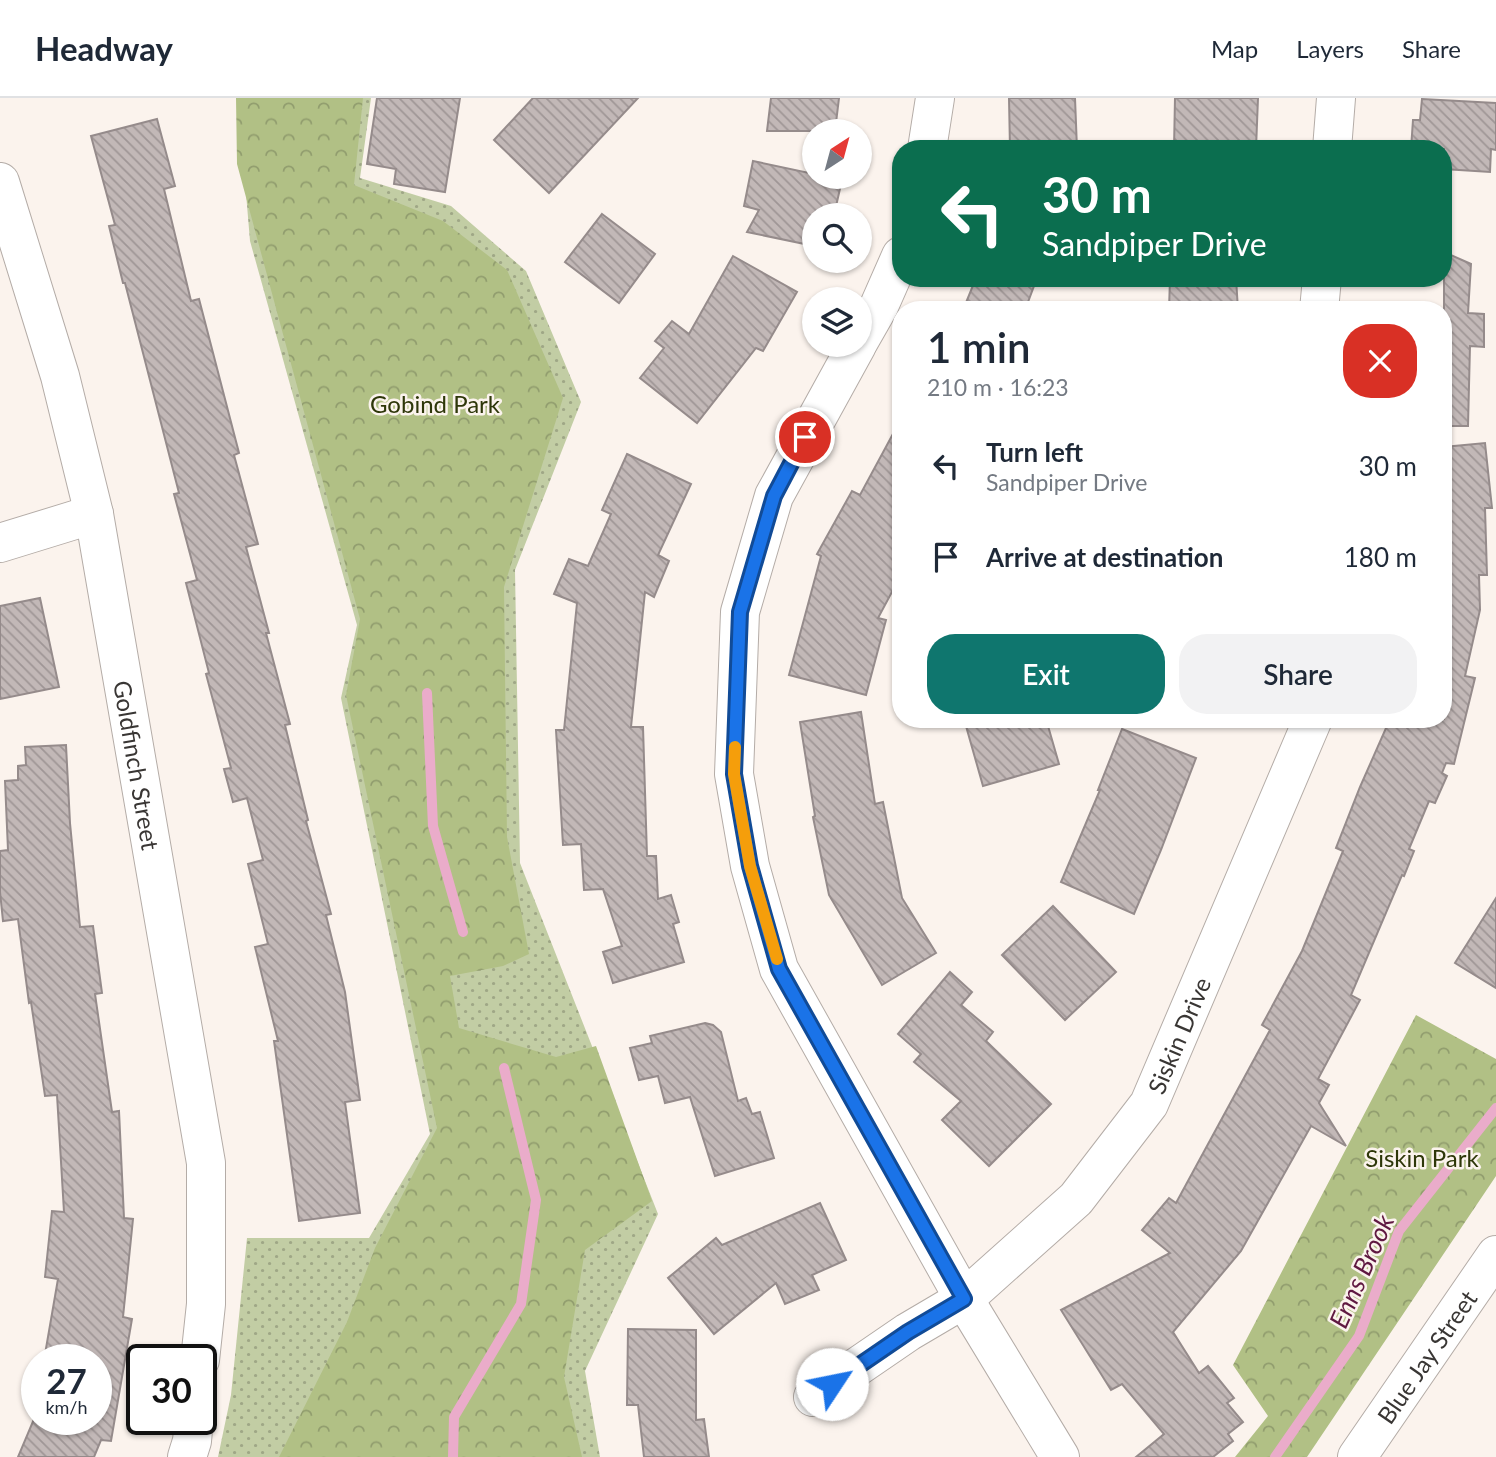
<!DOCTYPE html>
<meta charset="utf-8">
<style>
:root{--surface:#fff;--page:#f2f2f3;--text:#1f2937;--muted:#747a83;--line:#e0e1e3;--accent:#0f766e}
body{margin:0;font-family:Lato,sans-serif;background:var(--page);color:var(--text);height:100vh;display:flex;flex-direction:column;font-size:26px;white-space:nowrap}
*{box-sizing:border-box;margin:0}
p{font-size:23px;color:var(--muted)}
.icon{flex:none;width:38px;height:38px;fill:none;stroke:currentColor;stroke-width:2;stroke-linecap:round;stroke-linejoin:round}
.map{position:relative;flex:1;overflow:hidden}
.side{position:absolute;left:892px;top:203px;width:560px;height:427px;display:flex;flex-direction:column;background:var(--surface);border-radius:28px;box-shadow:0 2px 5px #0004}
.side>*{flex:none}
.top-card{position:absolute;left:892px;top:42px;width:560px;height:147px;border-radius:28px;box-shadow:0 2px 5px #0004;background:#0b6e4f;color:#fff;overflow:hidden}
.needle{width:46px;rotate:36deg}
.tools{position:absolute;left:802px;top:21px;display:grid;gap:14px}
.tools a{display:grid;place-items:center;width:70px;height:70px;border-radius:50%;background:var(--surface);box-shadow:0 2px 5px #0004;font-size:35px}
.speed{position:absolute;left:21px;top:1246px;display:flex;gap:14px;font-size:35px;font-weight:700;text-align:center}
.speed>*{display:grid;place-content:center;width:91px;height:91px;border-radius:50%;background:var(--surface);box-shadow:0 2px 5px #0004;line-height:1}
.speed small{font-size:18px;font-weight:400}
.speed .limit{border:4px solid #111;border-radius:10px;background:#fff;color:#111}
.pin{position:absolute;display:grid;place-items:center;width:60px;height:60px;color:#fff;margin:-30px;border:4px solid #fff;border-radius:50%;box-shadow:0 2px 7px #0007}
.me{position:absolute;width:77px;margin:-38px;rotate:56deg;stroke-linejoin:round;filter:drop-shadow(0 0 5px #0008)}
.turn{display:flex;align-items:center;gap:24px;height:147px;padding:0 35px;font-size:32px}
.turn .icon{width:91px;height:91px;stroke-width:2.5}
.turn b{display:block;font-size:49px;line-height:60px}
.round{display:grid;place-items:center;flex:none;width:74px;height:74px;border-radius:28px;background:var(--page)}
.overview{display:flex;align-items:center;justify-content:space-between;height:119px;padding:0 35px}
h1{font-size:42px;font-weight:600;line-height:52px}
.cta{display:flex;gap:14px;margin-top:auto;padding:14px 35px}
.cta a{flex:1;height:80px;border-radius:28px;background:var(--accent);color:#fff;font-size:28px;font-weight:600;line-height:80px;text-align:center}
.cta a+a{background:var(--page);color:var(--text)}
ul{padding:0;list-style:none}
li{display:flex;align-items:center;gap:21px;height:91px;padding:0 35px}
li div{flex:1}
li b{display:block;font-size:26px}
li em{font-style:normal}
header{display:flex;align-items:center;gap:42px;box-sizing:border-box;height:98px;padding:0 35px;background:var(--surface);border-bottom:2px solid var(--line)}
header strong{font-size:33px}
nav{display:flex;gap:38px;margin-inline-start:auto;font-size:24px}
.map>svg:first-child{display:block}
</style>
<header>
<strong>Headway</strong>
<nav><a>Map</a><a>Layers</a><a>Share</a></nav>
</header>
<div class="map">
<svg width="1496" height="1359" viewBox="0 0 1496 1359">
<defs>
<pattern id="green-dots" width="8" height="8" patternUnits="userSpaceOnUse" patternTransform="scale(1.75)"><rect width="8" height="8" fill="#c2cda4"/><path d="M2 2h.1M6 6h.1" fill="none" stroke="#9fa786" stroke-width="1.8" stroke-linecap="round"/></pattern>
<pattern id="forest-crowns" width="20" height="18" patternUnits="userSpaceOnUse" patternTransform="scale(1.75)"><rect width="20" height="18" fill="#b1c085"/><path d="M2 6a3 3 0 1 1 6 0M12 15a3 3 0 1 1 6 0" fill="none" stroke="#919d6e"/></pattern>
<pattern id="building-back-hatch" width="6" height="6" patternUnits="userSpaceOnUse" patternTransform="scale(1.75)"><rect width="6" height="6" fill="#c2b8b7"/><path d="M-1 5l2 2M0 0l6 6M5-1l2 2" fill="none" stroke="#9f9696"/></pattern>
</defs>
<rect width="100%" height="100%" fill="#fbf3ed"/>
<polygon fill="url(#green-dots)" points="238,0 371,0 360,80 451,108 526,173 581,304 515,472 520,765 658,1116 585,1273 600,1359 218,1359 231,1297 247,1140 369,1140 430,1036 341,600 357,527 250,143"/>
<g fill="url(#forest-crowns)">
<polygon points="236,0 363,0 354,87 443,123 507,172 563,300 504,489 507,739 529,856 503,868 450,878 459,930 556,959 596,948 652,1103 585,1152 564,1279 582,1359 279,1359 347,1224 375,1150 437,1030 346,597 360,521 237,66"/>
<polygon points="1416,917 1496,961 1496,1078 1307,1359 1235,1359 1268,1318 1233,1267"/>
</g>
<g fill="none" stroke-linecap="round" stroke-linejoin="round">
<g stroke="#eaacca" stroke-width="10">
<polyline points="427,595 433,728 463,834"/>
<polyline points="453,1359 454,1319 521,1206 536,1102 504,970"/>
<polyline points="1275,1359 1359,1238 1399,1133 1496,1010"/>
</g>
</g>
<g fill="url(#building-back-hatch)" stroke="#958b8b" stroke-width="2">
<polygon points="377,0 460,0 445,94 394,86 396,71 367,66"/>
<polygon points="533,0 638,0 549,95 494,42"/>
<polygon points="771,0 839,0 835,33 767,33"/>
<polygon points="1009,0 1075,0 1077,51 1010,51"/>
<polygon points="1175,0 1258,0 1256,51 1174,51"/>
<polygon points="1422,1 1496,5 1496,52 1491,51 1490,74 1444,71 1444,51 1411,51 1413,22 1420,22"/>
<polygon points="157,21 175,88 164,91 191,203 199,201 239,355 234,357 258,446 246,449 269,535 266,535 290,626 285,627 308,722 306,723 331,816 326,817 345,894 360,1002 345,1004 360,1115 299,1123 274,943 278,943 255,849 268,846 248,766 263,762 247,700 233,704 224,671 231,670 206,576 209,575 186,485 197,482 174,396 179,395 125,185 123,185 109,128 115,127 91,38"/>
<polygon points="753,63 814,76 814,79 826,79 842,82 834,117 814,117 814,148 747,134 759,112 744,108"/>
<polygon points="602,116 655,156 619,205 565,164"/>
<polygon points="1444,154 1471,166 1468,215 1484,216 1484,249 1470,248 1468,328 1444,328"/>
<polygon points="733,158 797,194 763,253 756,250 697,325 640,280 664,250 655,243 672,223 689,236"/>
<polygon points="976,180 1037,180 1025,212 963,212"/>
<polygon points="1170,180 1236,180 1238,212 1169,212"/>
<polygon points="901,321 901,477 878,520 886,522 866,597 789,577 821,458 817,456 852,393 860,397"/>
<polygon points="1485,345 1492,410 1485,410 1487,477 1479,477 1480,512 1465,578 1475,580 1454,666 1446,665 1442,675 1447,678 1435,705 1429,703 1409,751 1414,753 1404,778 1402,777 1351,897 1360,902 1318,981 1329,987 1319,1005 1346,1048 1311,1028 1241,1153 1173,1234 1199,1275 1208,1268 1234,1300 1227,1305 1243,1324 1228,1336 1233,1343 1213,1359 1136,1359 1164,1336 1122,1286 1111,1292 1061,1212 1170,1155 1142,1132 1169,1100 1176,1105 1270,932 1262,927 1302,853 1343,753 1336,750 1360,689 1390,621 1444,621 1444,349"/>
<polygon points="627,356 691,386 658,457 669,463 654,499 645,494 631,629 643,629 647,758 656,758 658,801 671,797 679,824 673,826 684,864 613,885 603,854 622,848 603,791 584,792 581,746 563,747 556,632 564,632 577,505 554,496 569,461 588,468 611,416 602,412"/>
<polygon points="40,500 59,589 0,601 0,508"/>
<polygon points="861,614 875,706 883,704 902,800 936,855 882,887 829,797 813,719 815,718 800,624"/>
<polygon points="964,621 1046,621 1059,666 983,688"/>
<polygon points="1122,631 1196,660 1161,752 1134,816 1061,784 1100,692 1098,692"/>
<polygon points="66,647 70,725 80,829 93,828 102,895 95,896 112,1014 119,1013 124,1120 133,1121 123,1219 132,1221 111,1343 101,1342 94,1359 18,1359 34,1321 96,1321 96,1262 44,1262 58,1181 45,1179 52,1113 64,1114 57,997 45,998 31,904 29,905 18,821 3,823 0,794 0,753 8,752 5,683 18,682 18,668 26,667 25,649"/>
<polygon points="1496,800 1496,890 1455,865"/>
<polygon points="1053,808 1116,874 1065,922 1002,857"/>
<polygon points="950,874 972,894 961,907 993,934 986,943 1051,1006 989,1068 942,1022 961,1003 914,964 921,956 898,936"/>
<polygon points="705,925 713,927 721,934 738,1003 746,1000 752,1016 760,1014 774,1060 715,1078 690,999 665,1005 658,978 639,982 630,950 652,945 650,938"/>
<polygon points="820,1105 846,1162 812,1177 819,1192 785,1206 776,1185 714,1236 668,1180 716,1140 722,1147"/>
<polygon points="628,1231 696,1232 696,1322 704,1321 709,1359 644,1359 638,1307 627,1307"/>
</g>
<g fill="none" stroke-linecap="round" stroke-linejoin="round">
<defs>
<g id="minor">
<polyline points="1332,51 1336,0"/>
<path id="s1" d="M0 84 60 278 94 416 206 1065V1206L200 1262"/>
<polyline points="1319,212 1322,180"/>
<polyline points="0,445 94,416"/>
<path id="s2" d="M813 1299 908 1234 964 1201 1076 1101 1149 1006 1313 621"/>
<polyline points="187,1359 192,1343 194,1321"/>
</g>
<g id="tertiary">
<polyline points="927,51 935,0"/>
<polyline points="859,243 879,208 901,158"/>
<polyline points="857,247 774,398 740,514 734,676 750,768 779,871 964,1201 1060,1359"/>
<path id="s3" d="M1357 1359 1496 1157"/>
</g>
</defs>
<use href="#minor" stroke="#b4aca7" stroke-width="40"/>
<use href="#tertiary" stroke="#b4aca7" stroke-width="40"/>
<use href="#minor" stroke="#fff" stroke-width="38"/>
<use href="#tertiary" stroke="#fff" stroke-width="38"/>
</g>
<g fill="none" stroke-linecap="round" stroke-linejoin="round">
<defs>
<polyline id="route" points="805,339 774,398 740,514 734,676 750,768 779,871 964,1201 908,1234 832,1286"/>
</defs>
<use href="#route" stroke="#114b97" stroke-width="18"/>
<use href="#route" stroke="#1a73e8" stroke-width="12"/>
<polyline stroke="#f59e0b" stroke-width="12" points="735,649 734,676 750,768 777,861"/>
</g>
<g text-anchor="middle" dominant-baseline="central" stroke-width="5" stroke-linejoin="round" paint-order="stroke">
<g font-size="24" fill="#2e3709" stroke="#fbf3ed">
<text x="435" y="305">Gobind Park</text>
<text x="1422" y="1059">Siskin Park</text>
</g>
<g font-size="24" fill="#393634" stroke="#fbf3ed">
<text stroke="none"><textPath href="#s1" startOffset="600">Goldfinch Street</textPath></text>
<text stroke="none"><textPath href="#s2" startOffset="525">Siskin Drive</textPath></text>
<text stroke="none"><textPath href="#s3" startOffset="122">Blue Jay Street</textPath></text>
</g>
<g font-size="26" font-style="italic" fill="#5f1841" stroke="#fbf3ed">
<text transform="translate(1361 1173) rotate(-66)">Enns Brook</text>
</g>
</g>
</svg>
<div class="tools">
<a><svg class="needle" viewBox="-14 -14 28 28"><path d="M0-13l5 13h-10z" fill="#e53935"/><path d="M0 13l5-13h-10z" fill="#747a83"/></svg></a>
<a><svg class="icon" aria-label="search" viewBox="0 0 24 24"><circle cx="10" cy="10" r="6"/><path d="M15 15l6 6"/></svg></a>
<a><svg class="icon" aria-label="layers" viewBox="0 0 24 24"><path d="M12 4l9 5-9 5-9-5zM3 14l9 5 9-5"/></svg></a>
</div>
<div class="speed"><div>27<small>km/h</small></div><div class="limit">30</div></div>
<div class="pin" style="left:805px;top:339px;background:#d93025"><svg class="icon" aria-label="arrive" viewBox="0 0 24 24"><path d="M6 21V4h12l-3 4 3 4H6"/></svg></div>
<svg class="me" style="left:832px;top:1286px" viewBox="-20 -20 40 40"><circle r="19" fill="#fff"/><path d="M0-13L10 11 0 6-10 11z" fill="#1a73e8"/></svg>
<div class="top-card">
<div class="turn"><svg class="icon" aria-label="left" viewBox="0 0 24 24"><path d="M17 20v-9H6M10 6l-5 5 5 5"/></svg><div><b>30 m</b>Sandpiper Drive</div></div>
</div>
<section class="side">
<div class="overview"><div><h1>1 min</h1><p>210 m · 16:23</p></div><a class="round" style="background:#d93025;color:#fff"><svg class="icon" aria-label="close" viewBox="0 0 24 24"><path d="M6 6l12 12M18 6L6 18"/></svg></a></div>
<ul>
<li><svg class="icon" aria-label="left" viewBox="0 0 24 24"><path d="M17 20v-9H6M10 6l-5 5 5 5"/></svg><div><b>Turn left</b><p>Sandpiper Drive</p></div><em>30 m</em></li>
<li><svg class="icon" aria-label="arrive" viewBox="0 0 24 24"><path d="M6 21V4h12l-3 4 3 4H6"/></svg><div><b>Arrive at destination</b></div><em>180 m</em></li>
</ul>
<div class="cta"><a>Exit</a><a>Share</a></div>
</section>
</div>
